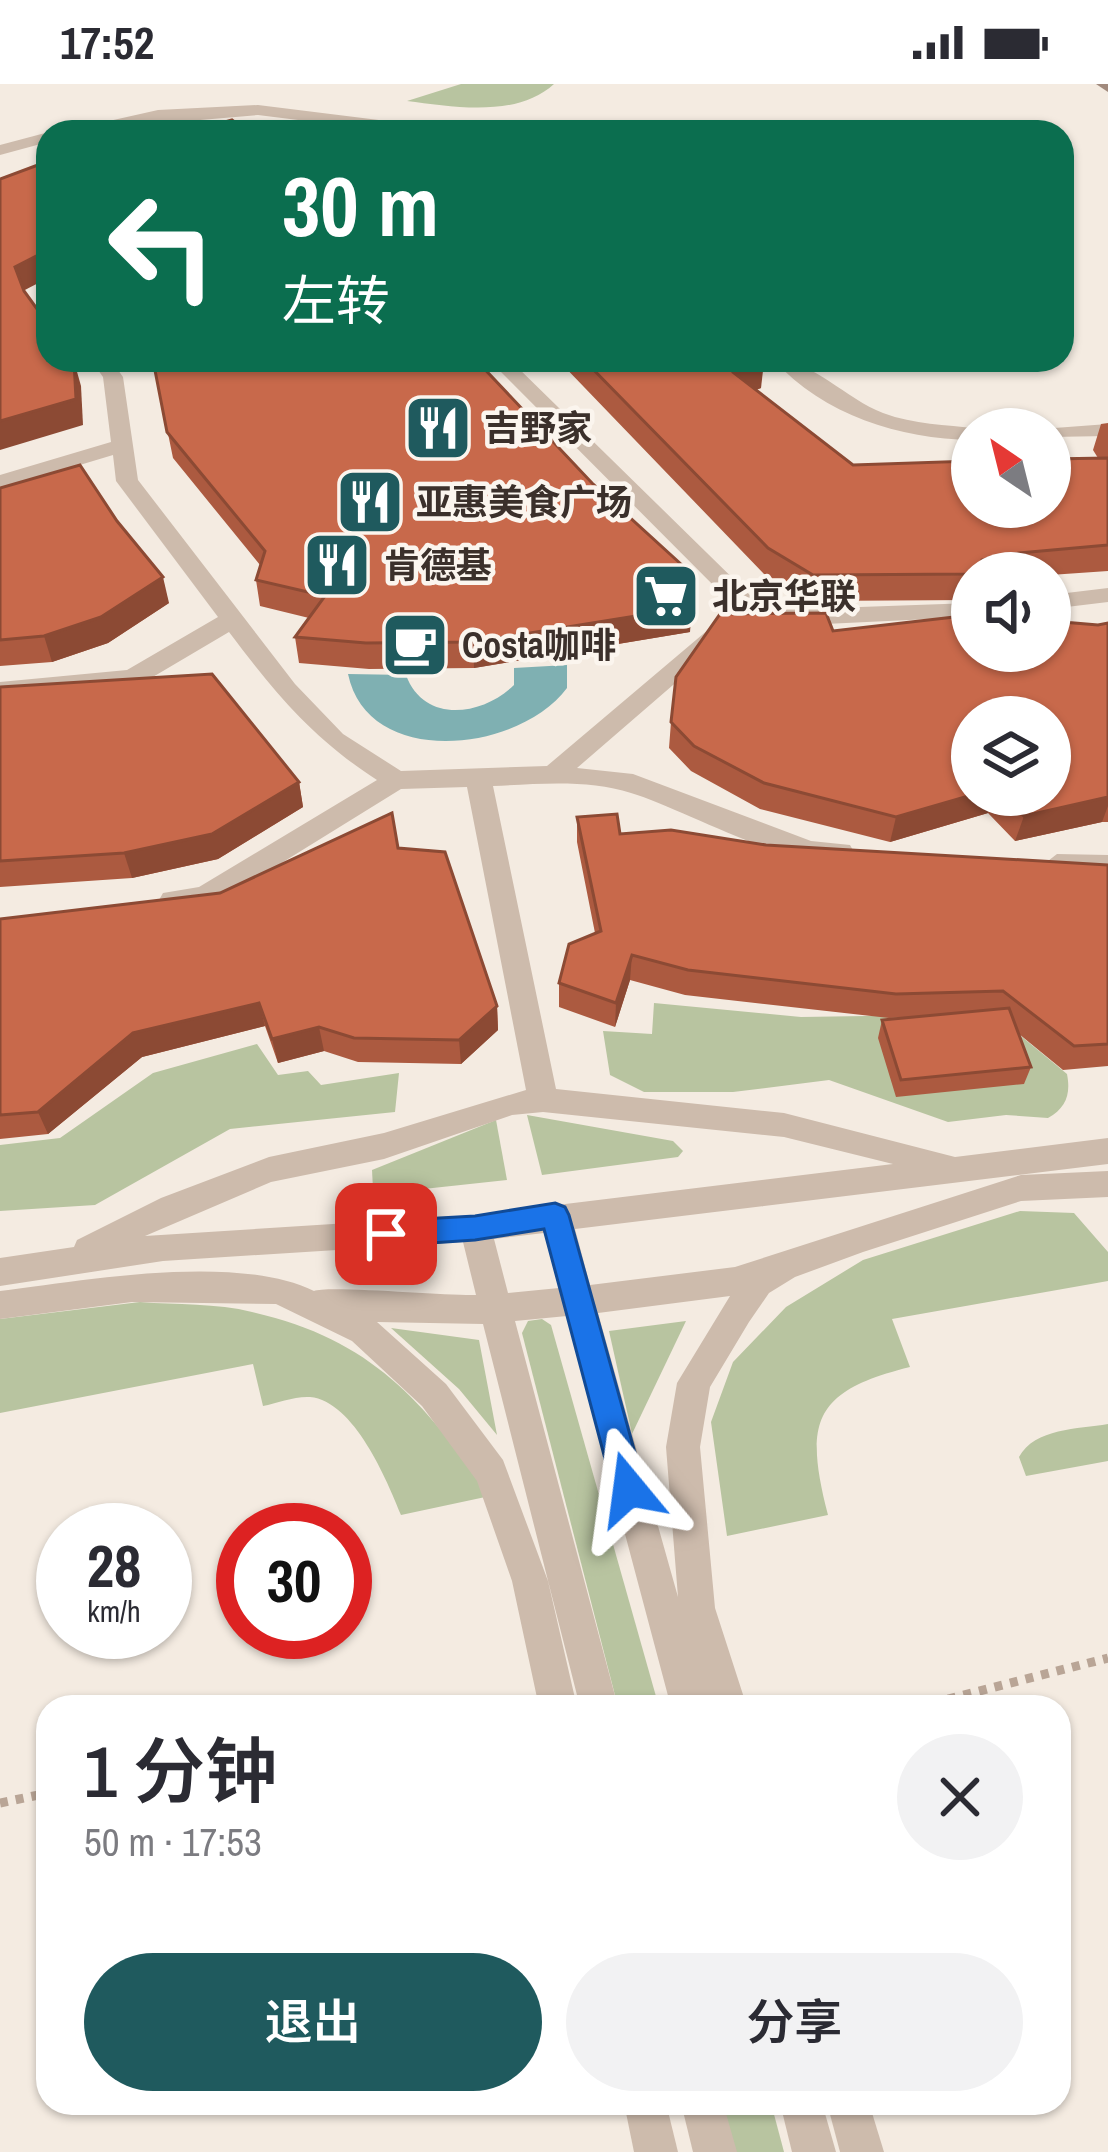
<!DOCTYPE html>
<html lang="zh">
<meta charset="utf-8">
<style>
:root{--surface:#fff;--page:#f2f2f3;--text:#2b2b33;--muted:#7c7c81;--accent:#1f5a5e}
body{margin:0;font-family:"Archivo Narrow","Noto Sans SC",sans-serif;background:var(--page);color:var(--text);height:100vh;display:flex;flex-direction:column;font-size:45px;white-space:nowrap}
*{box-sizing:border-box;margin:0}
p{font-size:39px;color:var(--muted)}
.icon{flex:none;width:66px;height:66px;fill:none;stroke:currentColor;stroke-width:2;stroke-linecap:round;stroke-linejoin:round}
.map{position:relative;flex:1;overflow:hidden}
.side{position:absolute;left:36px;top:1611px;width:1035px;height:420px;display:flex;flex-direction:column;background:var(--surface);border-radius:36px;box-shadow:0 3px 9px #0004}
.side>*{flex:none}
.hud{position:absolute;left:36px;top:36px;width:1038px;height:252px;border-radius:36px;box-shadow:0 3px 9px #0004;background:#0b6e4f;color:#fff;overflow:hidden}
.needle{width:78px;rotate:325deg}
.tools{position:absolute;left:951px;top:324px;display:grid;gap:24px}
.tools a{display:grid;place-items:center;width:120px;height:120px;border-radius:50%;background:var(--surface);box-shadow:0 3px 9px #0004;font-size:60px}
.speed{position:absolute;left:36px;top:1419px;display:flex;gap:24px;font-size:60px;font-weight:700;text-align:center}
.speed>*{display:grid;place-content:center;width:156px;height:156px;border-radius:50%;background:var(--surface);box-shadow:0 3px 9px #0004;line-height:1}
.speed small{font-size:30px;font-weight:400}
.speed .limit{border:18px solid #d22;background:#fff;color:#111}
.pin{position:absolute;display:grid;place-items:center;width:102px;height:102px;color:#fff;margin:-51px;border-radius:24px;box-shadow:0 6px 18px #0006}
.me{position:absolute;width:132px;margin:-66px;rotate:344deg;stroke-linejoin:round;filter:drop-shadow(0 0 9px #0008)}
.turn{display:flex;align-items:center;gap:42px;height:252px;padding:0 48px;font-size:54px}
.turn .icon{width:156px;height:156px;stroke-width:2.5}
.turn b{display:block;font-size:84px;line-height:102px}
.round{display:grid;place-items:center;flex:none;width:126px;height:126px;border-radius:63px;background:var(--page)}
.overview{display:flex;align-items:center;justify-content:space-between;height:204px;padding:0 48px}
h1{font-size:72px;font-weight:600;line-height:90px}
.cta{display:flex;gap:24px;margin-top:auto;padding:24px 48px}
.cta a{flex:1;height:138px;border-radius:72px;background:var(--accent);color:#fff;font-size:48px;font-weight:600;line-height:138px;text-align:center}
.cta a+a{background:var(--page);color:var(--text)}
.status{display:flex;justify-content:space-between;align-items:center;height:84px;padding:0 60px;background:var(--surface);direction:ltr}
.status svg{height:33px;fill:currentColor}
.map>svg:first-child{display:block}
</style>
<div class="status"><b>17:52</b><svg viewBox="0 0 49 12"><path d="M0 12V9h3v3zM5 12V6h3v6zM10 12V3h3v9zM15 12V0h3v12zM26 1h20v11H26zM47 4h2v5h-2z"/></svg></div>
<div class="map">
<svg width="1108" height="2068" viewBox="0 0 1108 2068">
<rect width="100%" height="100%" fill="#f4ebe1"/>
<g fill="#b8c4a0">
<path d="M461 0H554C517 34 454 23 407 17Z"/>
<path d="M654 919 801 933 994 930 1067 990C1071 1010 1066 1024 1048 1034L1006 1031 948 1038 829 996 733 1008H644L610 991 603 947 652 950Z"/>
<polygon points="257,960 278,991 308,987 321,1001 399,989 395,1028 230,1045 95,1121 0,1127 0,1061 60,1054 153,989"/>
<polygon points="527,1031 673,1057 683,1067 678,1073 542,1091"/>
<polygon points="496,1036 507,1096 377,1110 373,1105 372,1086"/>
<path d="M1020 1127 1074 1129 1108 1168V1197L892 1235 910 1283C813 1307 804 1338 828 1431L727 1452 711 1338 733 1278 786 1223 863 1176Z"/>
<path d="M140 1218C176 1221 217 1219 252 1228 371 1255 423 1316 490 1412L401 1431C387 1396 354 1317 310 1313 295 1312 277 1319 263 1322L253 1280 0 1329V1235Z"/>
<polygon points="542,1235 551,1241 659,1623 618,1623 522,1249 528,1237"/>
<polygon points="686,1237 632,1350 609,1247"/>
<polygon points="391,1244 479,1256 497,1351 459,1305"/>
<path d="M1108 1340V1377L1026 1392 1019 1373C1035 1344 1078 1345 1108 1340Z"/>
<polygon points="719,2019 771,2019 784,2068 732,2068"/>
</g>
<path fill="#7fb0b2" d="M567 581V604C520 668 368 686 348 590L406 591C424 640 482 632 514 601V584Z"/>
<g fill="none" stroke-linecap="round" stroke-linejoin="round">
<g stroke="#b9a596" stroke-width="9" stroke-dasharray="8 8" stroke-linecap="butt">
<polyline points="917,1623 1108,1574"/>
<polyline points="0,1719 48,1709"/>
</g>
<g fill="#cdbbac" fill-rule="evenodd">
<polygon points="258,21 435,43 444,48 394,48 258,31 60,48 158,26"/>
<polygon points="49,48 48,58 0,71 0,61"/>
<path d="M91 276H111L123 293 138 396 295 600 343 650 401 687 547 682 735 523 489 276H510L756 517 804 525 972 519V533L804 541 754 531 577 684 633 690 811 757 850 761 854 768 850 775C797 791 685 725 631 709 589 695 537 700 493 702L556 1005 784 1029 955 1073 1108 1054V1080L575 1145 590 1201 735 1183 1021 1091 1108 1087V1113L1021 1117 863 1168 795 1193 769 1209 749 1238 710 1303 700 1363 715 1524 747 1623H709L706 1612 709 1623H671L567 1232 515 1237 618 1623H580L483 1240 377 1238 446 1300 503 1376 548 1497 577 1623H539L512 1497 477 1397 422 1322 352 1257 276 1220 132 1218 0 1235V1207C87 1196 235 1169 314 1207 327 1201 448 1212 476 1211L463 1158 163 1177 0 1202V1174L74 1163 77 1156 161 1114 269 1073 384 1049 526 1006 467 703 401 705 215 820 173 826 159 816 163 809 199 803 377 696C312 654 275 609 229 548L141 600 0 614V598L127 586 218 533 116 397 113 371 0 405V391L111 358 103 293ZM543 1028 784 1053 893 1080 475 1131 145 1152 271 1098 384 1075 512 1031ZM544 1149 559 1204 508 1209 494 1155ZM730 1212 677 1299 666 1363 678 1513 598 1229Z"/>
<path d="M774 276C813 276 846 315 883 329 915 341 945 340 977 345H972V356C900 355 823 331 774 276Z"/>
<polygon points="1108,340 1108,352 1050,353 1050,345 1041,345"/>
<polygon points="1108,504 1108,518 1050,525 1050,511"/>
<polygon points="1057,770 1108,771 1108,791 1048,787 1044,780"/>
<polygon points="624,2019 666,2019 678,2068 634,2068"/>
<polygon points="681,2019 723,2019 737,2068 693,2068"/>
<polygon points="780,2019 822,2019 836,2068 792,2068"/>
<polygon points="827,2019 869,2019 884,2068 840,2068"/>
</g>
<polygon fill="#a18a7d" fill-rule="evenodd" points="1096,0 1108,0 1108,8"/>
</g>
<g fill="#ac5a40" fill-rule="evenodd">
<polygon points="147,276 476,276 592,399 694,492 692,518 689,520 690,548 474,584 369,585 299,579 295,553 309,534 260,522 256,496 260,481 173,374 155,286"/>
<polygon points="558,276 761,276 761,304 756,306 853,381 1098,374 1093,366 1101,340 1108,339 1108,487 1050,491 1050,489 972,489 971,516 809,517 764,490"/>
<polygon points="0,404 169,519 108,559 52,578 0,582"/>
<path d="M1108 539V738H1102L1015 757 988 729 890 758 760 725 691 687 669 664 671 638 833 547 1098 541ZM1050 633V711H972Z"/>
<polygon points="0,603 299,698 303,723 218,775 132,794 0,803"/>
<polygon points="577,733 620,750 766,761 1108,781 1108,982 1063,986 1019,950 1031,983 1024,1000 896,1013 878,954 882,936 920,933 889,934 685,911 630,896 615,943 559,923 559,899 595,849 577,758"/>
<polygon points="398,764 497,922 498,946 461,980 358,978 324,967 278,979 265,942 142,973 48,1050 0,1055 0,835 220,809"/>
</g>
<g fill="#8c4a34">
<polygon points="48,166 48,194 21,208 15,183"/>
<polygon points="74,277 81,302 83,341 0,366 0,337"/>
<polygon points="764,278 761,304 731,314 734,289"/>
<polygon points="1019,469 1013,489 978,489 982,476"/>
<polygon points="694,492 692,518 678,525 692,523 690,548 474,584 473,558 670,503"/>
<polygon points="163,493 169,519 108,559 52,578 44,552"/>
<polygon points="299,698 303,723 218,775 132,794 124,769"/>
<polygon points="972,711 994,711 988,729 890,758 896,733"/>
<polygon points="1108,713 1108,722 1102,738 1015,757 1024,732"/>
<polygon points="632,871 630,896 615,943 616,919"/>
<polygon points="259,919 265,942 142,973 48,1050 38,1028 133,949"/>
<polygon points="497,922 498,946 461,980 459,956"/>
<polygon points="319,943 324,967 278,979 272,955"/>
</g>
<g fill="#c8694b" stroke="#8c4a34" stroke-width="3">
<polygon points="232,36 248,48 199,48 197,46"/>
<polygon points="288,47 347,47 353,48 280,48"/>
<polygon points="46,78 48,166 15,183 24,207 48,240 48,276 74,277 76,315 0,337 0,95"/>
<polygon points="153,276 476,276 592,399 694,492 670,503 692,523 473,558 366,559 295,553 325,512 256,496 265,467 167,348"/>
<polygon points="584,276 761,276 764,278 734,289 853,381 972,377 972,423 1050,423 1050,375 1108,374 1108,461 1019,469 982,476 978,489 972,490 813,491 768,464"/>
<polygon points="80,381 117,437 163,493 101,533 44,552 0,556 0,404"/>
<polygon points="826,529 833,547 972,531 972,567 1050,567 1050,537 1098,541 1108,539 1108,713 1024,732 1003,711 1050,711 1050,633 972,633 972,711 896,733 764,699 694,662 671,638 676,593 720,530"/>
<polygon points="212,590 299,698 212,750 124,769 0,777 0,603"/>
<polygon points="392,729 398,764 445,768 497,922 459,956 354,954 319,943 272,955 259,919 133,949 38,1028 0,1031 0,835 220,809"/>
<polygon points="617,730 620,750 671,746 766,761 1108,781 1108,960 1074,962 1003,907 896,910 688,886 632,871 616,919 559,899 569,860 601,847 577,733"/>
<polygon points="1009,924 1031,983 901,996 882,936"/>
</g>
<polygon fill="#1a73e8" stroke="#114b97" stroke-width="3" points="555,1119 565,1123 569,1131 645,1405 640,1416 629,1420 618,1416 613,1405 544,1145 475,1156 386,1162 376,1158 371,1150 376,1141 386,1137 475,1132"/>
<defs>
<symbol id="restaurant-square" viewBox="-11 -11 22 22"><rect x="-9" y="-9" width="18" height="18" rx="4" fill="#1f5a5e" stroke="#fbf5ee"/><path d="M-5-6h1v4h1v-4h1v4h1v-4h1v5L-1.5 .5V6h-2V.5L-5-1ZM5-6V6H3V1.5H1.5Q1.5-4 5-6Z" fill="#fff"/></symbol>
<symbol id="supermarket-square" viewBox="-11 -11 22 22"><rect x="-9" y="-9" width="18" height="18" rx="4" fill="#1f5a5e" stroke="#fbf5ee"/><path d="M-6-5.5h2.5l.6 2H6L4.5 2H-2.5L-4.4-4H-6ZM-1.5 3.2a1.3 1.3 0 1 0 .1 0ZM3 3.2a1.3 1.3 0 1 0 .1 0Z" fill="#fff"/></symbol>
<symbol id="cafe-square" viewBox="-11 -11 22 22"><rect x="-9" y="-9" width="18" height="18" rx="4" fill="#1f5a5e" stroke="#fbf5ee"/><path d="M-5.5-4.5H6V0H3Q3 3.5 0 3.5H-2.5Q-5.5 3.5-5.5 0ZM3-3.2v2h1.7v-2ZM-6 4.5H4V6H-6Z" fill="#fff"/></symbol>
</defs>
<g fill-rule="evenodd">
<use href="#restaurant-square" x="400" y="306" width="76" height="76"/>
<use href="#restaurant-square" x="332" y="380" width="76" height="76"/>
<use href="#restaurant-square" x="299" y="443" width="76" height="76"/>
<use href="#supermarket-square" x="628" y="474" width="76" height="76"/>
<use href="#cafe-square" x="377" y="523" width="76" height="76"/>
</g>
<g text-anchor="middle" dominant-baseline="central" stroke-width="9" stroke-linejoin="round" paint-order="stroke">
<g font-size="36" font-weight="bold" fill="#3b302b" stroke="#fbf5ee" text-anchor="start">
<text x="484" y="344">吉野家</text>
<text x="416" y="418">亚惠美食广场</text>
<text x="384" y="481">肯德基</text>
<text x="712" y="512">北京华联</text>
<text x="462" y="561">Costa咖啡</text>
</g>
</g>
</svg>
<div class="tools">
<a><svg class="needle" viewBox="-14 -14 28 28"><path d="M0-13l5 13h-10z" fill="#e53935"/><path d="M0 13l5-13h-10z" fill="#7c7c81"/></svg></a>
<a><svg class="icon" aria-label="sound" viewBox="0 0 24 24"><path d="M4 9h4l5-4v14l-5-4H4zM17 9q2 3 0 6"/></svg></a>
<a><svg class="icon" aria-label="layers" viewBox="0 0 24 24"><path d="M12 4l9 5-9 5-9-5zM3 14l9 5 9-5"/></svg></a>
</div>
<div class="speed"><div>28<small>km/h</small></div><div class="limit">30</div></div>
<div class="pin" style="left:386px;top:1150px;background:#d93025"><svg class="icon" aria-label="arrive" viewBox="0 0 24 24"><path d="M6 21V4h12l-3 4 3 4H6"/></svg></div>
<svg class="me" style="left:629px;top:1405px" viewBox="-20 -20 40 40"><path d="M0-17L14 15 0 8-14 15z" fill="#1a73e8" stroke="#fff" stroke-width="4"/></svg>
<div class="hud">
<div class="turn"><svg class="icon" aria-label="left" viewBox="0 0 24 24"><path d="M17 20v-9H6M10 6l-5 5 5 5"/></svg><div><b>30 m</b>左转</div></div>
</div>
<section class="side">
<div class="overview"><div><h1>1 分钟</h1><p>50 m · 17:53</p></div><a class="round"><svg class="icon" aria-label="close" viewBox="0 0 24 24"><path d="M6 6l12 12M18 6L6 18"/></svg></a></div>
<div class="cta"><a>退出</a><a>分享</a></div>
</section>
</div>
